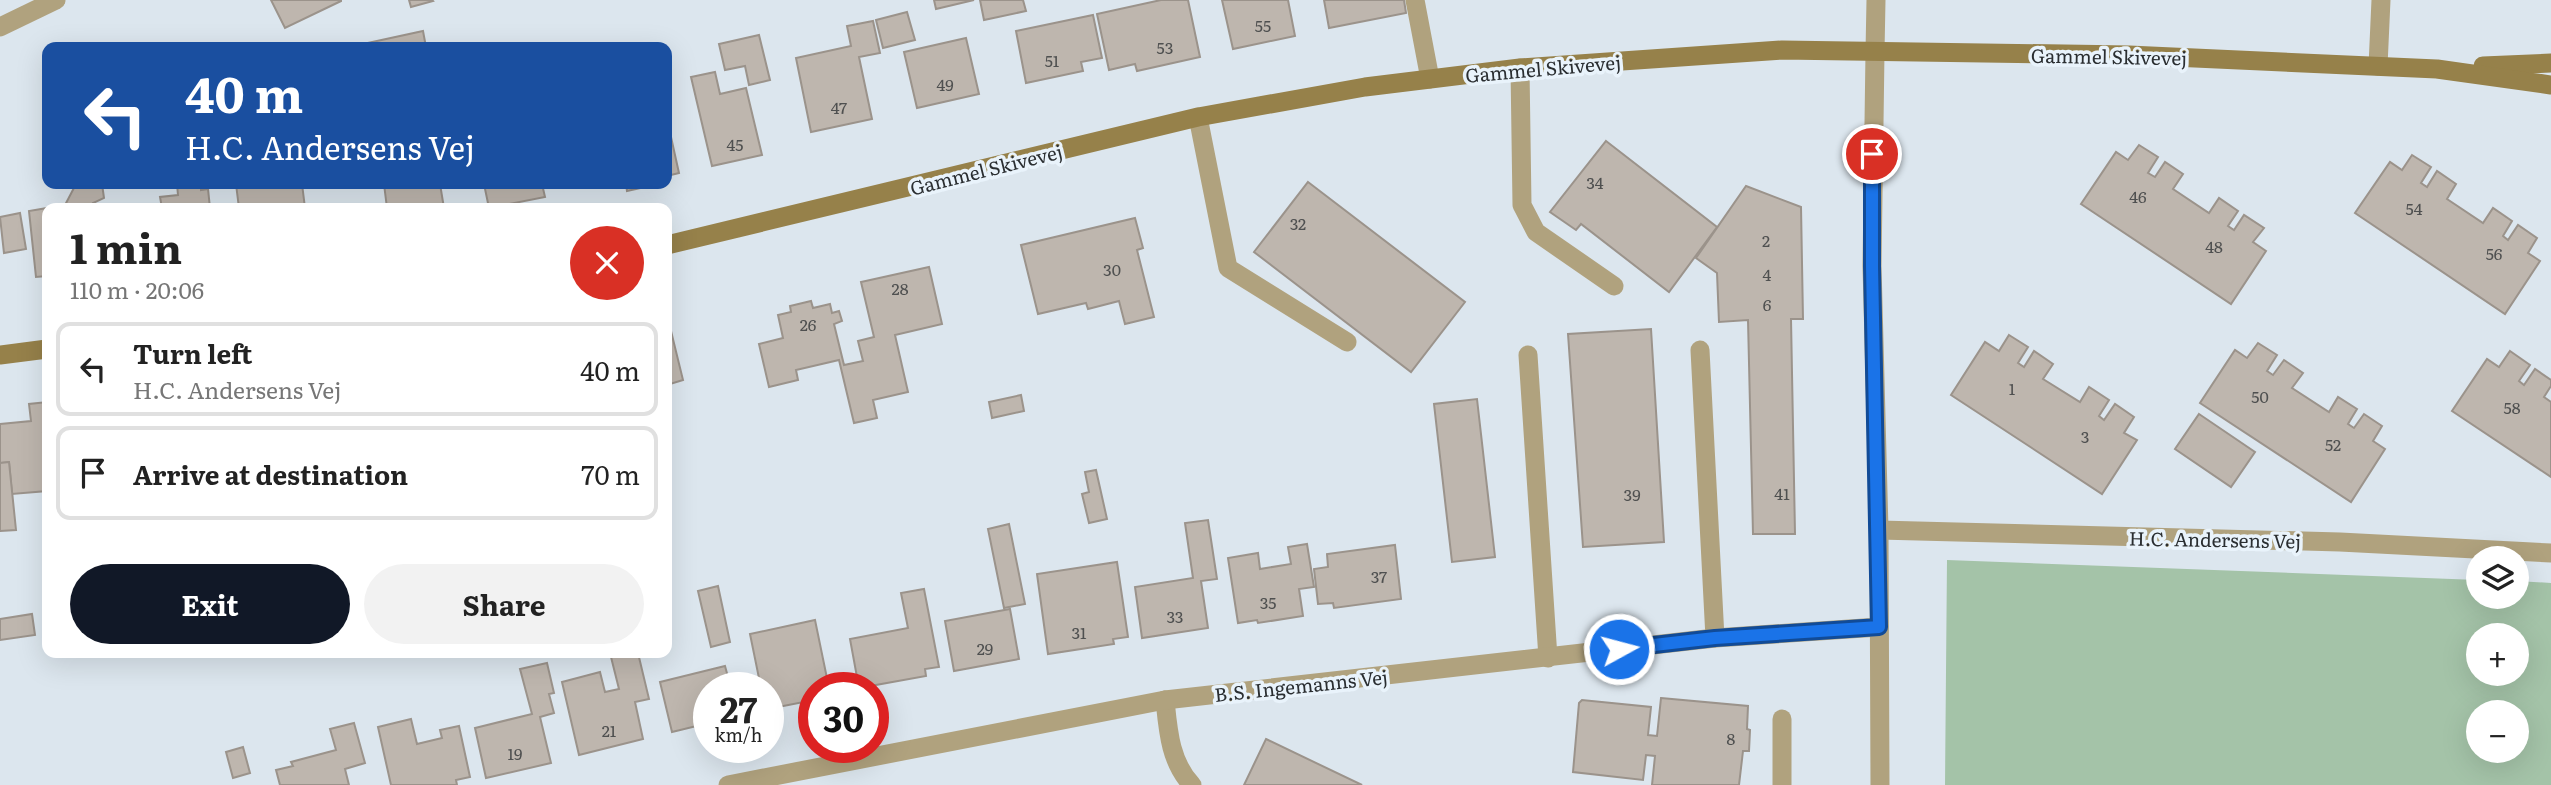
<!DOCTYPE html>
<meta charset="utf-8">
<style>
:root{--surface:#fff;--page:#f2f2f2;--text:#222;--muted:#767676;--line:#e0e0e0;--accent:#111827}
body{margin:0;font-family:Literata,serif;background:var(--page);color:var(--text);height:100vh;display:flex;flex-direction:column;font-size:26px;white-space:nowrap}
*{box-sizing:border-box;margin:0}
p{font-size:23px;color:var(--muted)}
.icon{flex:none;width:38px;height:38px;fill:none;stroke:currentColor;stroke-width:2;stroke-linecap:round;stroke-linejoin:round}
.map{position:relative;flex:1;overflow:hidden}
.side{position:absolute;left:42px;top:203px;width:630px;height:455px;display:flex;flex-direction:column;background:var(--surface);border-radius:14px;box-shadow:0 7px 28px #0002}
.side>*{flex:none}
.hud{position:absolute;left:42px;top:42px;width:630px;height:147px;border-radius:14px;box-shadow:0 7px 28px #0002;background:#1a4fa0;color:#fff;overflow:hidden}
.tools{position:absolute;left:2466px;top:546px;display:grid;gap:14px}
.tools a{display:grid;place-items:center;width:63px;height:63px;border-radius:50%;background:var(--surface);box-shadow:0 7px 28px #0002;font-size:35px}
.speed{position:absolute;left:693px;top:672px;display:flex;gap:14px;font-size:35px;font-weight:700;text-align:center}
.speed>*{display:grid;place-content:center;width:91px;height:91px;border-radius:50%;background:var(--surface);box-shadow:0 7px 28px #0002;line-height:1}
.speed small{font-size:18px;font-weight:400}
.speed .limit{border:10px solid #d22;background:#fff;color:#111}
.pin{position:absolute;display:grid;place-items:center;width:60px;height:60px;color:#fff;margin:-30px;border:4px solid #fff;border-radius:50%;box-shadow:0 2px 7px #0007}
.me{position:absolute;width:77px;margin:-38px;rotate:83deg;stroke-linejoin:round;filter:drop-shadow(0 0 5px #0008)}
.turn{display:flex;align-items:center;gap:24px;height:147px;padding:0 28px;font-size:32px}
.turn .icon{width:91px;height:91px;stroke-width:2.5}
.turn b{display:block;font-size:49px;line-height:60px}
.round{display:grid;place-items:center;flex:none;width:74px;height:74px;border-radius:37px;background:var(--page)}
.headline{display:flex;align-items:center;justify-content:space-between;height:119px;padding:0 28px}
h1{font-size:42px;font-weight:700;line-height:52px}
.primary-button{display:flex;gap:14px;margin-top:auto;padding:14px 28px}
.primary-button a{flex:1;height:80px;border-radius:42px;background:var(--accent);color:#fff;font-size:28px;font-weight:700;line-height:80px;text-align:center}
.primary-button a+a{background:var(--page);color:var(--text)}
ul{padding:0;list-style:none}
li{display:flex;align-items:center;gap:21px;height:94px;margin:0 14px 10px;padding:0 14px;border:4px solid var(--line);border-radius:14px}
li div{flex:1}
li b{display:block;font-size:26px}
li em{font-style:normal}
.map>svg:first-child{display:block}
</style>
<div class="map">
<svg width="2551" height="785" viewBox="0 0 2551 785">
<rect width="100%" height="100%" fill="#dce6ee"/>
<path fill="#a4c3a8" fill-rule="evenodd" d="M1947 560 2478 580V597H2516L2517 581 2551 583V785H1945ZM2478 635H2516V674H2478ZM2478 712H2516V751H2478Z"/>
<g fill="#beb6ae" stroke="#9b938b" stroke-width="2">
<polygon points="271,0 341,0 341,1 285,28"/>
<polygon points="409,0 432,0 433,1 411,7"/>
<polygon points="934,0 974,0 936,9"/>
<polygon points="980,0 1023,0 1026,11 984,20"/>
<polygon points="1161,0 1188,0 1200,57 1137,71 1135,64 1109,70 1097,14"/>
<polygon points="1222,0 1288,0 1295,36 1233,49"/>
<polygon points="1324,0 1404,0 1406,13 1329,28"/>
<polygon points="907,12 915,40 883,48 876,20"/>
<polygon points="1093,15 1102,58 1081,62 1083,71 1026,83 1016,31"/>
<polygon points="873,21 880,53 859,57 872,119 811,132 796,58 851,46 847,26"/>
<polygon points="423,31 426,47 364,47 363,44"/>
<polygon points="759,35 770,80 749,85 745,66 725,70 719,44"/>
<polygon points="966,38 979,94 917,108 904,52"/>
<polygon points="715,72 720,94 746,88 762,155 712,166 691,77"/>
<polygon points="667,119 679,173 667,176"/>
<polygon points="1606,141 1717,227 1669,292 1581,224 1576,230 1550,212"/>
<polygon points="2139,145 2158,157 2148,173 2155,177 2165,162 2183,174 2173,189 2209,213 2219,198 2238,211 2228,226 2234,230 2244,215 2264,228 2253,242 2266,251 2231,304 2081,204 2116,152 2128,160"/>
<polygon points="2412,155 2431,167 2421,183 2427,187 2437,171 2456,184 2447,199 2483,223 2493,208 2512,221 2503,236 2508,240 2518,225 2537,238 2528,253 2540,261 2505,314 2355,213 2390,162 2402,170"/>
<polygon points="1308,182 1465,302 1411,372 1254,252"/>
<polygon points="76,184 102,184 104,198 93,203 94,208 49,208 64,207"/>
<polygon points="177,184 201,184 201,190 208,189 210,208 162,208 160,197 178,195"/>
<polygon points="236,184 302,184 305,208 239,208"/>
<polygon points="384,184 440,184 444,208 387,208"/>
<polygon points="484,184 542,184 545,197 489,208"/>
<polygon points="619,184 654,184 654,185 627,191 626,184"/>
<polygon points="1746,186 1801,207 1803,319 1791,319 1795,534 1753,534 1748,320 1719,322 1717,273 1696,258"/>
<polygon points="47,208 47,276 36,277 29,211"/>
<polygon points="20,213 26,249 4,253 0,217"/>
<polygon points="1135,218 1143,248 1137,250 1154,317 1125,324 1119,301 1088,309 1086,303 1038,314 1021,245"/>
<polygon points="929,267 942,324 895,335 908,392 873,400 877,418 854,423 839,360 796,370 798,380 769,387 759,344 783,338 778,315 791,312 790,306 811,301 813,308 830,304 832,313 839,311 842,321 834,324 844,365 863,361 858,341 874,337 861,282"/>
<polygon points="1651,329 1664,542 1583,547 1568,334"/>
<polygon points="671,331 683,380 667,385 667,332"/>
<polygon points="2009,335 2028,347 2018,363 2024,367 2034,351 2053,364 2043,379 2080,402 2089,387 2109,400 2099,416 2104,420 2115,404 2134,417 2124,433 2137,440 2102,494 1951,395 1985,342 1999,351"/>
<polygon points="2258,343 2277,355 2267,371 2273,375 2284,360 2303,373 2292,388 2329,412 2338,397 2357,409 2348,424 2354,428 2364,414 2382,426 2373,441 2385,449 2351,502 2200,403 2235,350 2247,358"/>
<polygon points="2510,351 2530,365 2519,381 2524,385 2535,369 2551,380 2551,386 2544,397 2551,402 2551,477 2452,411 2487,359 2499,367"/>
<polygon points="1021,395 1024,411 992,418 989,402"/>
<polygon points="1477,399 1495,557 1452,562 1434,404"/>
<polygon points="47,402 47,433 43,433 47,491 12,494 9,462 0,463 0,424 31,421 29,404"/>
<polygon points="2199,414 2255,452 2231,487 2175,449"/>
<polygon points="9,462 16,530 0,531 0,463"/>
<polygon points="1096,470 1107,519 1089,523 1082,494 1089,492 1085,472"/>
<polygon points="1208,520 1217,579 1201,581 1208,628 1142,638 1135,587 1193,578 1185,523"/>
<polygon points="1009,524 1025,604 1004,608 988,529"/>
<polygon points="1307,544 1314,587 1299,589 1303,616 1258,623 1257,620 1238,623 1228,558 1258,553 1260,569 1291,564 1288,547"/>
<polygon points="1395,545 1401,599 1334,608 1333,603 1318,604 1314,569 1328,567 1327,554"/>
<polygon points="1117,562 1128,637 1113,639 1114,644 1048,654 1037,574"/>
<polygon points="718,586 730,642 711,647 698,591"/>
<polygon points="924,589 939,667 925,669 926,676 859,688 850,639 908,628 901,593"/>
<polygon points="1010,609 1019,659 954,671 945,621"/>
<polygon points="32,614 35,635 0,640 0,619"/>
<polygon points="815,620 829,688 814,688 814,700 768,709 768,688 761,688 750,634"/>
<polygon points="610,653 638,653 649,699 635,702 643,739 579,755 562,682 600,672 605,692 619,689"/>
<polygon points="547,663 554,693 549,694 554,713 540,717 551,763 486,778 475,728 532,714 520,669"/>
<polygon points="725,666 731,688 709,688 709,723 672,732 660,682"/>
<polygon points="1661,698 1748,706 1747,729 1750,730 1749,751 1743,751 1739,785 1652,785 1655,756 1646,755 1643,780 1573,772 1579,703 1582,700 1651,707 1648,735 1657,736"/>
<polygon points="411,719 417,744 442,738 440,730 459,726 470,777 456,780 457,785 391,785 378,727"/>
<polygon points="354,723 365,763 345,769 349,785 280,785 276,770 293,766 291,762 336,750 330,729"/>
<polygon points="1266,739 1362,785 1244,785"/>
<polygon points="243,747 250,773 233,778 226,752"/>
</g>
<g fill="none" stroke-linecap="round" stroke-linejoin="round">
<g stroke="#b0a27e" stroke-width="19">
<polyline points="1415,0 1430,79"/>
<polyline points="1520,68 1522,205 1536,232 1614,286"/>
<polyline points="1198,117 1228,268 1347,342"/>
<polyline points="1700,350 1715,638"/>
<polyline points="1528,355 1548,658"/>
<path d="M1165 700C1168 730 1170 762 1192 785"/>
<polyline points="1782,719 1782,785"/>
</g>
<g stroke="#b0a27e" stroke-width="19">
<polyline points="0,27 56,0"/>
<polyline points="1875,52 1876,0"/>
<polyline points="2378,66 2381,0"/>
<polyline points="1879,530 2340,542 2551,553"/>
<polyline points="728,785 1165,700 1715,638 1879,627"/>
</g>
<polyline stroke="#b0a27e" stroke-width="19" points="1875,52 1872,266 1879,530 1880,785"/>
<g stroke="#96814a" stroke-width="19">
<polyline points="2483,66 2551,63"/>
<polyline points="667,245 1198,117 1365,87 1520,68 1782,50 2129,55 2437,69 2551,85"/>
<polyline points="0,355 47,349"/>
</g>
</g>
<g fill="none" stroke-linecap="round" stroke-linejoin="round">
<defs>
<polyline id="route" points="1619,649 1715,638 1879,627 1872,266 1872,154"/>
</defs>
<use href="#route" stroke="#114b97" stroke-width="18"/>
<use href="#route" stroke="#1a73e8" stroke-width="12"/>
</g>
<g text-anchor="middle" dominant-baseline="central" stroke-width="7" stroke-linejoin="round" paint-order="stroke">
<g font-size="16" fill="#4f5050">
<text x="1263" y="25">55</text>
<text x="1165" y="47">53</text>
<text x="1052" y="60">51</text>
<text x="945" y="84">49</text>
<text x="839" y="107">47</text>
<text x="735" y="144">45</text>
<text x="1595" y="182">34</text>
<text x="2138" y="196">46</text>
<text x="2414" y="208">54</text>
<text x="1298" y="223">32</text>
<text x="1766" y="240">2</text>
<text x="2214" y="246">48</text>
<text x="2494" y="253">56</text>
<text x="1112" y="269">30</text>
<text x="1767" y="274">4</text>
<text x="900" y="288">28</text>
<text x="1767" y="304">6</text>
<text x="808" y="324">26</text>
<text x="2012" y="388">1</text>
<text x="2260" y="396">50</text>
<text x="2512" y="407">58</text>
<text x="2085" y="436">3</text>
<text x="2333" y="444">52</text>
<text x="1782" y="493">41</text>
<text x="1632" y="494">39</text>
<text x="1379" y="576">37</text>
<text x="1268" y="602">35</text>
<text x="1175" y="616">33</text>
<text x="1079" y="632">31</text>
<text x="985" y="648">29</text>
<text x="609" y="730">21</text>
<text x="1731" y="738">8</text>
<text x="515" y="753">19</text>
</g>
<g font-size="19" fill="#2a2e31" stroke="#e9f3fb">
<text transform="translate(2109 56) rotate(1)">Gammel Skivevej</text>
<text transform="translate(1543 68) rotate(-5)">Gammel Skivevej</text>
<text transform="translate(986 169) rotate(-14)">Gammel Skivevej</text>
<text transform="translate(2215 539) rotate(1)">H.C. Andersens Vej</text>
<text transform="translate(1301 685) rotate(-6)">B.S. Ingemanns Vej</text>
</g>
</g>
</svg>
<div class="tools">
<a><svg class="icon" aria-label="layers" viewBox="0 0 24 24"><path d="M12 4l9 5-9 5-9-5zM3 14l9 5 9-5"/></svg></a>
<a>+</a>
<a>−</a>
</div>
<div class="speed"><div>27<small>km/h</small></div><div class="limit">30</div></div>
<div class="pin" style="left:1872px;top:154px;background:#d93025"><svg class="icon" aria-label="arrive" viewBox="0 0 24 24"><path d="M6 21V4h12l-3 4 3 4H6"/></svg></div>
<svg class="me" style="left:1619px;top:649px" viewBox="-20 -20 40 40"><circle r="17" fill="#1a73e8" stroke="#fff" stroke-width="3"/><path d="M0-11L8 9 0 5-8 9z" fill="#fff"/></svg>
<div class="hud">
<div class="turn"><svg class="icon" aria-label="left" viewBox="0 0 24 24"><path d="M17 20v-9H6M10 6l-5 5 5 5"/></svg><div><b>40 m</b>H.C. Andersens Vej</div></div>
</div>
<section class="side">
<div class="headline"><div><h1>1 min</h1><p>110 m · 20:06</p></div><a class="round" style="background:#d93025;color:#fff"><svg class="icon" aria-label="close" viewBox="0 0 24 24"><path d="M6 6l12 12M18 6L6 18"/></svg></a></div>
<ul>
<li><svg class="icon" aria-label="left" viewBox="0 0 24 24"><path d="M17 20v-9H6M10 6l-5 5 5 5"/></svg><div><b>Turn left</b><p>H.C. Andersens Vej</p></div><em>40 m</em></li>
<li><svg class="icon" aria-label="arrive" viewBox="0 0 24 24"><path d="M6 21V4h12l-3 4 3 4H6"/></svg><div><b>Arrive at destination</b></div><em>70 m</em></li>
</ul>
<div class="primary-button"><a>Exit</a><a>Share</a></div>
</section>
</div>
